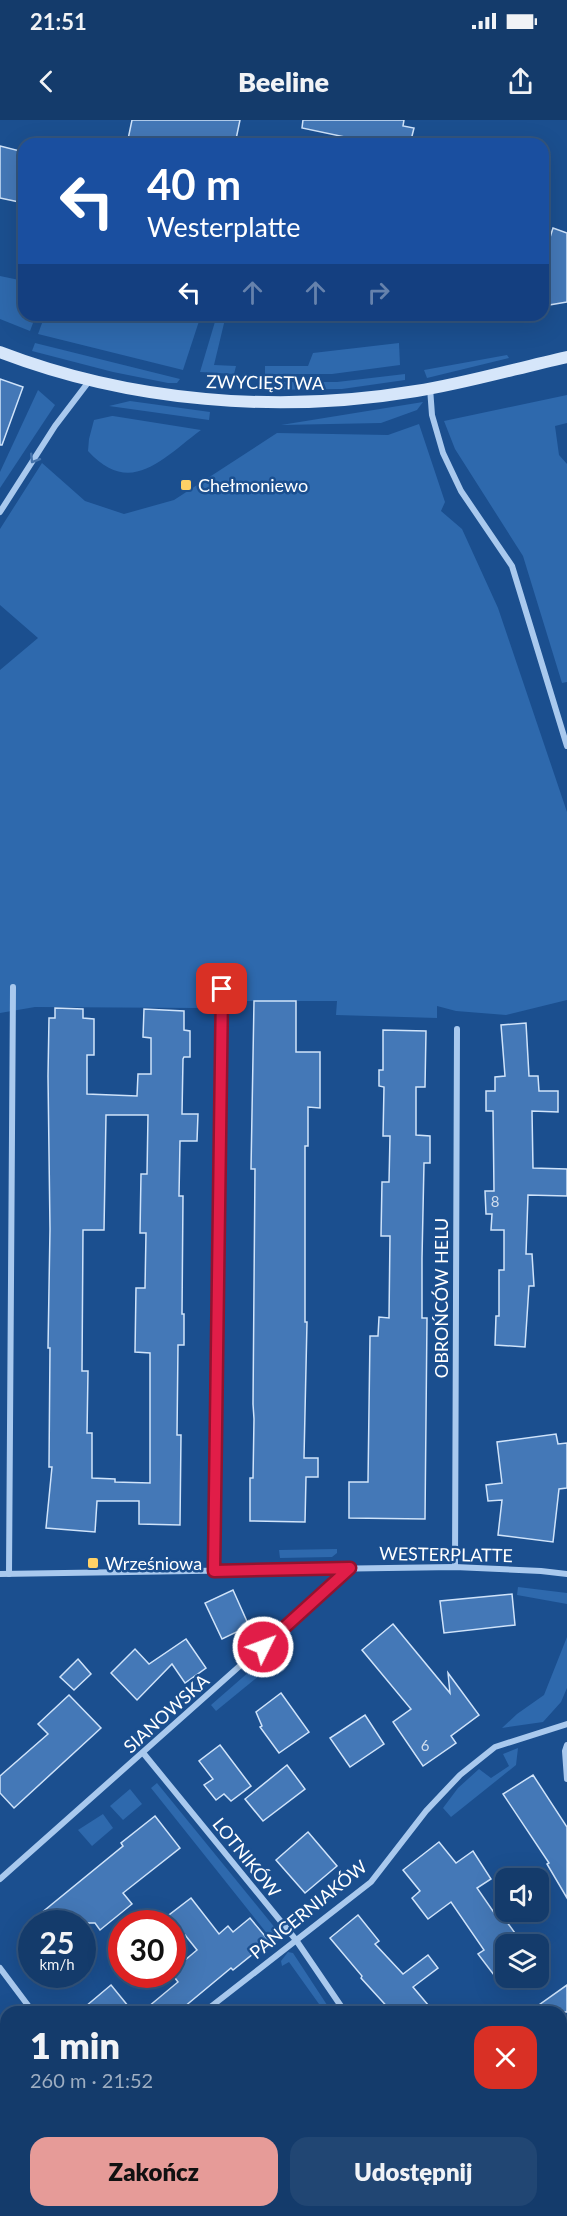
<!DOCTYPE html>
<html lang="pl">
<meta charset="utf-8">
<style>
:root{--surface:#143b6b;--page:#214673;--text:#f1f3f6;--muted:#9dadc1;--line:#33557e;--accent:#e69b98}
body{margin:0;font-family:Lato,sans-serif;background:var(--page);color:var(--text);height:100vh;display:flex;flex-direction:column;font-size:22px;white-space:nowrap}
*{box-sizing:border-box;margin:0}
p{font-size:20px;color:var(--muted)}
.icon{flex:none;width:33px;height:33px;fill:none;stroke:currentColor;stroke-width:2;stroke-linecap:round;stroke-linejoin:round}
.map{position:relative;flex:1;overflow:hidden}
.side{position:absolute;left:0px;top:1886px;width:567px;height:212px;display:flex;flex-direction:column;background:var(--surface);border-radius:18px 18px 0 0;box-shadow:0 6px 24px #0002,0 0 0 2px var(--line)}
.side>*{flex:none}
.guide{position:absolute;left:18px;top:18px;width:531px;height:183px;border-radius:18px;box-shadow:0 6px 24px #0002,0 0 0 2px var(--line);background:#1a4fa0;color:#fff;overflow:hidden}
.buttons{position:absolute;left:495px;top:1748px;display:grid;gap:12px}
.buttons a{display:grid;place-items:center;width:54px;height:54px;border-radius:12px;background:var(--surface);box-shadow:0 6px 24px #0002,0 0 0 2px var(--line);font-size:30px}
.speed{position:absolute;left:18px;top:1790px;display:flex;gap:12px;font-size:30px;font-weight:700;text-align:center}
.speed>*{display:grid;place-content:center;width:78px;height:78px;border-radius:50%;background:var(--surface);box-shadow:0 6px 24px #0002,0 0 0 2px var(--line);line-height:1}
.speed small{font-size:15px;font-weight:400}
.speed .limit{border:9px solid #d22;background:#fff;color:#111}
.pin{position:absolute;display:grid;place-items:center;width:51px;height:51px;color:#fff;margin:-26px;border-radius:12px;box-shadow:0 3px 9px #0006}
.me{position:absolute;width:66px;margin:-33px;rotate:48deg;stroke-linejoin:round;filter:drop-shadow(0 0 4px #0008)}
.turn{display:flex;align-items:center;gap:21px;height:126px;padding:0 30px;font-size:27px}
.turn .icon{width:78px;height:78px;stroke-width:2.5}
.turn b{display:block;font-size:42px;line-height:51px}
.lanes{display:flex;align-items:center;height:57px;padding:0 30px;background:#0003;justify-content:center;gap:30px;direction:ltr}
.lanes .off{opacity:.35}
.round{display:grid;place-items:center;flex:none;width:63px;height:63px;border-radius:18px;background:var(--page)}
.overview{display:flex;align-items:center;justify-content:space-between;height:102px;padding:0 30px}
h1{font-size:36px;font-weight:800;line-height:45px}
.button{display:flex;gap:12px;margin-top:auto;padding:12px 30px}
.button a{flex:1;height:69px;border-radius:18px;background:var(--accent);color:#111;font-size:24px;font-weight:800;line-height:69px;text-align:center}
.button a+a{background:var(--page);color:var(--text)}
.status{display:flex;justify-content:space-between;align-items:center;height:42px;padding:0 30px;background:var(--surface);direction:ltr}
.status svg{height:16px;fill:currentColor}
header{display:flex;justify-content:space-between;align-items:center;height:78px;padding:0 30px;background:var(--surface);font-size:27px;font-weight:800}
.map>svg:first-child{display:block}
</style>
<div class="status"><b>21:51</b><svg viewBox="0 0 49 12"><path d="M0 12V9h3v3zM5 12V6h3v6zM10 12V3h3v9zM15 12V0h3v12zM26 1h20v11H26zM47 4h2v5h-2z"/></svg></div>
<header><svg class="icon" aria-label="back" viewBox="0 0 24 24"><path d="M15 5l-7 7 7 7"/></svg>Beeline<svg class="icon" aria-label="share" viewBox="0 0 24 24"><path d="M12 15V3M7 8l5-5 5 5M5 13v7h14v-7"/></svg></header>
<div class="map">
<svg width="567" height="2096" viewBox="0 0 567 2096">
<rect width="100%" height="100%" fill="#1b4f8f"/>
<g fill="#2e69ad">
<polygon points="0,156 24,161 24,195 36,195 30,211 0,199"/>
<polygon points="45,195 201,195 183,250 38,214"/>
<polygon points="217,195 226,195 214,245 236,246 234,254 200,252"/>
<polygon points="35,223 180,259 177,263 168,263 113,252 32,231"/>
<polygon points="399,223 400,245 332,254 265,254 265,246 308,246 313,233"/>
<polygon points="507,235 509,238 427,258 424,250"/>
<polygon points="405,254 405,260 342,269 259,270 260,262 337,262"/>
<polygon points="38,270 55,285 0,368 0,352"/>
<polygon points="567,275 567,303 555,306 559,335 567,344 567,562 562,563 523,436 455,329 444,301"/>
<polygon points="130,281 210,292 209,300 109,286"/>
<polygon points="423,282 417,290 381,303 281,305"/>
<path d="M112 296H113L201 310C163 338 131 378 88 331L89 319 94 300Z"/>
<polygon points="419,304 445,382 441,391 462,409 498,488 567,692 567,880 506,895 456,891 437,886 437,898 336,895 337,881 237,881 236,852 198,852 203,858 201,888 35,887 0,893 0,550 38,518 0,485 0,409 42,343 85,381 124,394 174,380 277,313 388,315"/>
<polygon points="337,1429 337,1433 332,1437 280,1438 279,1430"/>
<polygon points="518,1467 567,1473 567,1484 517,1475"/>
<polygon points="567,1517 567,1568 561,1582 543,1602 502,1608 517,1594 544,1575"/>
<polygon points="259,1543 265,1551 216,1591 211,1585"/>
<polygon points="518,1628 516,1645 451,1697 443,1688 458,1668 479,1649 491,1658 509,1646 503,1634"/>
<polygon points="157,1663 280,1814 278,1821 273,1821 155,1673 151,1668"/>
<polygon points="130,1669 142,1684 123,1700 110,1686"/>
<polygon points="103,1694 113,1708 92,1726 78,1710"/>
<polygon points="288,1832 293,1833 331,1891 324,1891 289,1842 282,1846 281,1841"/>
<polygon points="331,2091 449,2091 451,2096 325,2096"/>
</g>
<g fill="none" stroke-linecap="round" stroke-linejoin="round">
<g stroke="#9cc4f0" stroke-width="7">
<polyline points="561,1958 567,1953"/>
<polyline points="421,2091 422,2096"/>
<polyline points="362,2096 364,2091"/>
</g>
</g>
<g fill="#4478b7" stroke="#cfe3fa" stroke-width="1.5" fill-rule="evenodd">
<polygon points="132,0 240,0 235,24 127,24"/>
<polygon points="303,0 404,0 403,6 414,8 410,24 378,24 302,8"/>
<polygon points="0,26 24,32 24,83 0,78"/>
<polygon points="553,108 567,113 567,182 543,186 543,129 546,130"/>
<polygon points="0,259 23,267 2,325 0,325"/>
<polygon points="254,881 296,881 296,932 320,932 320,988 308,987 308,1026 305,1026 305,1202 307,1202 304,1338 318,1338 318,1357 306,1357 305,1402 250,1401 250,1358 253,1358 254,1299 253,1284 255,1049 251,1049"/>
<path d="M55 888 83 889V898L94 899V935H87V974L137 976 138 954H151V918L143 917 144 889 184 891V910L190 911V937H184L183 939 182 994H198L197 1021H180L179 1076H183L182 1194H184V1225H178L177 1315H181L180 1405 139 1404V1381H97L95 1412 46 1408 52 1347H49L50 1228H48L50 1109 48 956 49 898H55ZM106 995H148L147 1054H141L140 1113H146L145 1168H136L135 1232 150 1233V1363L115 1362V1359L92 1358V1313H87L88 1251H82L83 1110H104Z"/>
<polygon points="526,903 529,956 538,956 539,971 558,971 558,992 532,991 533,1048 567,1049 567,1076 528,1075 526,1134 532,1134 534,1166 529,1166 525,1227 495,1225 496,1196 499,1196 499,1150 504,1150 504,1110 491,1110 492,1094 486,1094 485,1071 494,1071 493,991 486,991 486,971 495,971 495,957 505,956 501,905"/>
<polygon points="383,910 426,911 425,967 416,967 416,1015 430,1016 430,1043 424,1043 422,1138 422,1198 427,1198 425,1399 349,1398 349,1362 368,1362 370,1216 378,1216 379,1197 389,1198 390,1116 381,1116 382,1062 389,1062 390,1016 383,1016 384,967 379,966 379,950 383,950"/>
<polygon points="556,1314 558,1324 567,1323 567,1368 559,1369 553,1422 498,1415 502,1380 488,1381 486,1365 502,1363 497,1322"/>
<polygon points="233,1470 249,1506 222,1519 205,1483"/>
<polygon points="512,1474 515,1505 444,1513 440,1481"/>
<polygon points="393,1504 450,1573 448,1553 479,1595 451,1616 456,1623 423,1646 393,1602 411,1589 362,1530"/>
<polygon points="186,1519 206,1548 185,1563 172,1544 137,1580 111,1553 135,1529 149,1544"/>
<polygon points="78,1539 91,1554 74,1570 60,1557"/>
<polygon points="281,1573 309,1612 279,1633 260,1607 262,1606 256,1592"/>
<polygon points="69,1575 101,1608 14,1688 0,1673 0,1656 48,1614 38,1604"/>
<polygon points="365,1595 384,1624 350,1647 330,1618"/>
<polygon points="220,1625 251,1666 231,1681 224,1674 216,1680 204,1665 213,1659 199,1641"/>
<polygon points="287,1645 305,1669 263,1701 245,1679"/>
<polygon points="533,1655 567,1707 567,1778 547,1744 549,1743 503,1674"/>
<polygon points="155,1696 180,1728 123,1773 132,1784 100,1810 95,1803 29,1803 123,1726 121,1723"/>
<polygon points="308,1712 337,1746 305,1773 276,1740"/>
<polygon points="439,1722 456,1743 473,1731 491,1759 477,1768 497,1797 501,1794 523,1824 506,1824 506,1847 494,1855 478,1834 484,1830 451,1782 428,1799 412,1778 420,1771 403,1750"/>
<polygon points="191,1778 219,1814 228,1806 233,1812 250,1798 269,1821 233,1850 231,1848 178,1892 142,1892 178,1862 172,1854 172,1851 197,1830 169,1795"/>
<polygon points="358,1795 379,1821 375,1824 403,1854 428,1835 438,1848 413,1867 434,1892 392,1892 361,1858 362,1856 330,1818"/>
<polygon points="111,1865 133,1892 79,1892"/>
<polygon points="567,1865 567,1892 529,1892"/>
</g>
<g fill="none" stroke-linecap="round" stroke-linejoin="round">
<g stroke="#a9c9ee" stroke-width="6">
<polyline points="430,268 432,295 443,333 461,371 512,446 567,626"/>
<polyline points="0,392 55,306 90,260"/>
<polyline points="455,1447 457,909"/>
<polyline points="214,1451 222,869"/>
<polyline points="0,1454 455,1447 541,1451 567,1454"/>
<polyline points="9,1454 13,867"/>
<polyline points="567,1625 565,1631 567,1659"/>
<polyline points="144,1634 296,1820 345,1892"/>
<polyline points="0,1759 350,1448"/>
<polyline points="0,1848 33,1892"/>
<polyline points="204,1892 371,1762 426,1691 460,1655 495,1627 567,1604"/>
<polyline points="214,2091 219,2096"/>
<polyline points="2,2096 6,2091"/>
</g>
<path stroke="#d6e6fa" stroke-width="12" d="M0 232C130 282 279 294 416 271 467 263 517 248 567 237"/>
</g>
<defs><path id="oneway-chevron" d="M-2-3.5L2.5 0L-2 3.5" fill="none" stroke-width="1.6" stroke-linecap="round" stroke-linejoin="round" transform="scale(1.5)"/></defs>
<use stroke="#4674ac" href="#oneway-chevron" transform="translate(34 339) rotate(122)"/>
<g fill="none" stroke-linecap="round" stroke-linejoin="round">
<defs>
<polyline id="route" points="222,869 214,1451 350,1448 263,1527"/>
</defs>
<use href="#route" stroke="#92132f" stroke-width="15"/>
<use href="#route" stroke="#e11d48" stroke-width="10"/>
</g>
<g fill="#ffd166" stroke="#1b4f8f" stroke-width="2">
<rect x="180" y="359" width="12" height="12" rx="3"/>
<rect x="87" y="1437" width="12" height="12" rx="3"/>
</g>
<g text-anchor="middle" dominant-baseline="central" stroke-width="5" stroke-linejoin="round" paint-order="stroke">
<g font-size="15" fill="#d0dded">
<text x="495" y="1081">8</text>
<text x="425" y="1625">6</text>
</g>
<g font-size="18" fill="#fff" stroke="#1b4f8f">
<text transform="translate(265 262) rotate(1)">ZWYCIĘSTWA</text>
<text transform="translate(441 1178) rotate(-90)">OBROŃCÓW HELU</text>
<text transform="translate(446 1434) rotate(1)">WESTERPLATTE</text>
<text transform="translate(166 1593) rotate(-42)">SIANOWSKA</text>
<text transform="translate(247 1737) rotate(51)">LOTNIKÓW</text>
<text transform="translate(308 1789) rotate(-39)">PANCERNIAKÓW</text>
</g>
<g font-size="18" fill="#fff" stroke="#1b4f8f" text-anchor="start">
<text x="198" y="365">Chełmoniewo</text>
<text x="105" y="1443">Wrześniowa</text>
</g>
</g>
</svg>
<div class="buttons">
<a><svg class="icon" aria-label="sound" viewBox="0 0 24 24"><path d="M4 9h4l5-4v14l-5-4H4zM17 9q2 3 0 6"/></svg></a>
<a><svg class="icon" aria-label="layers" viewBox="0 0 24 24"><path d="M12 4l9 5-9 5-9-5zM3 14l9 5 9-5"/></svg></a>
</div>
<div class="speed"><div>25<small>km/h</small></div><div class="limit">30</div></div>
<div class="pin" style="left:222px;top:869px;background:#d93025"><svg class="icon" aria-label="arrive" viewBox="0 0 24 24"><path d="M6 21V4h12l-3 4 3 4H6"/></svg></div>
<svg class="me" style="left:263px;top:1527px" viewBox="-20 -20 40 40"><circle r="17" fill="#e11d48" stroke="#fff" stroke-width="3"/><path d="M0-11L8 9 0 5-8 9z" fill="#fff"/></svg>
<div class="guide">
<div class="turn"><svg class="icon" aria-label="left" viewBox="0 0 24 24"><path d="M17 20v-9H6M10 6l-5 5 5 5"/></svg><div><b>40 m</b>Westerplatte</div></div>
<div class="lanes"><svg class="icon" aria-label="left" viewBox="0 0 24 24"><path d="M17 20v-9H6M10 6l-5 5 5 5"/></svg><svg class="icon off" aria-label="ahead" viewBox="0 0 24 24"><path d="M12 20V5M6 11l6-6 6 6"/></svg><svg class="icon off" aria-label="ahead" viewBox="0 0 24 24"><path d="M12 20V5M6 11l6-6 6 6"/></svg><svg class="icon off" aria-label="right" viewBox="0 0 24 24"><path d="M7 20v-9h11M14 6l5 5-5 5"/></svg></div>
</div>
<section class="side">
<div class="overview"><div><h1>1 min</h1><p>260 m · 21:52</p></div><a class="round" style="background:#d93025;color:#fff"><svg class="icon" aria-label="close" viewBox="0 0 24 24"><path d="M6 6l12 12M18 6L6 18"/></svg></a></div>
<div class="button"><a>Zakończ</a><a>Udostępnij</a></div>
</section>
</div>
